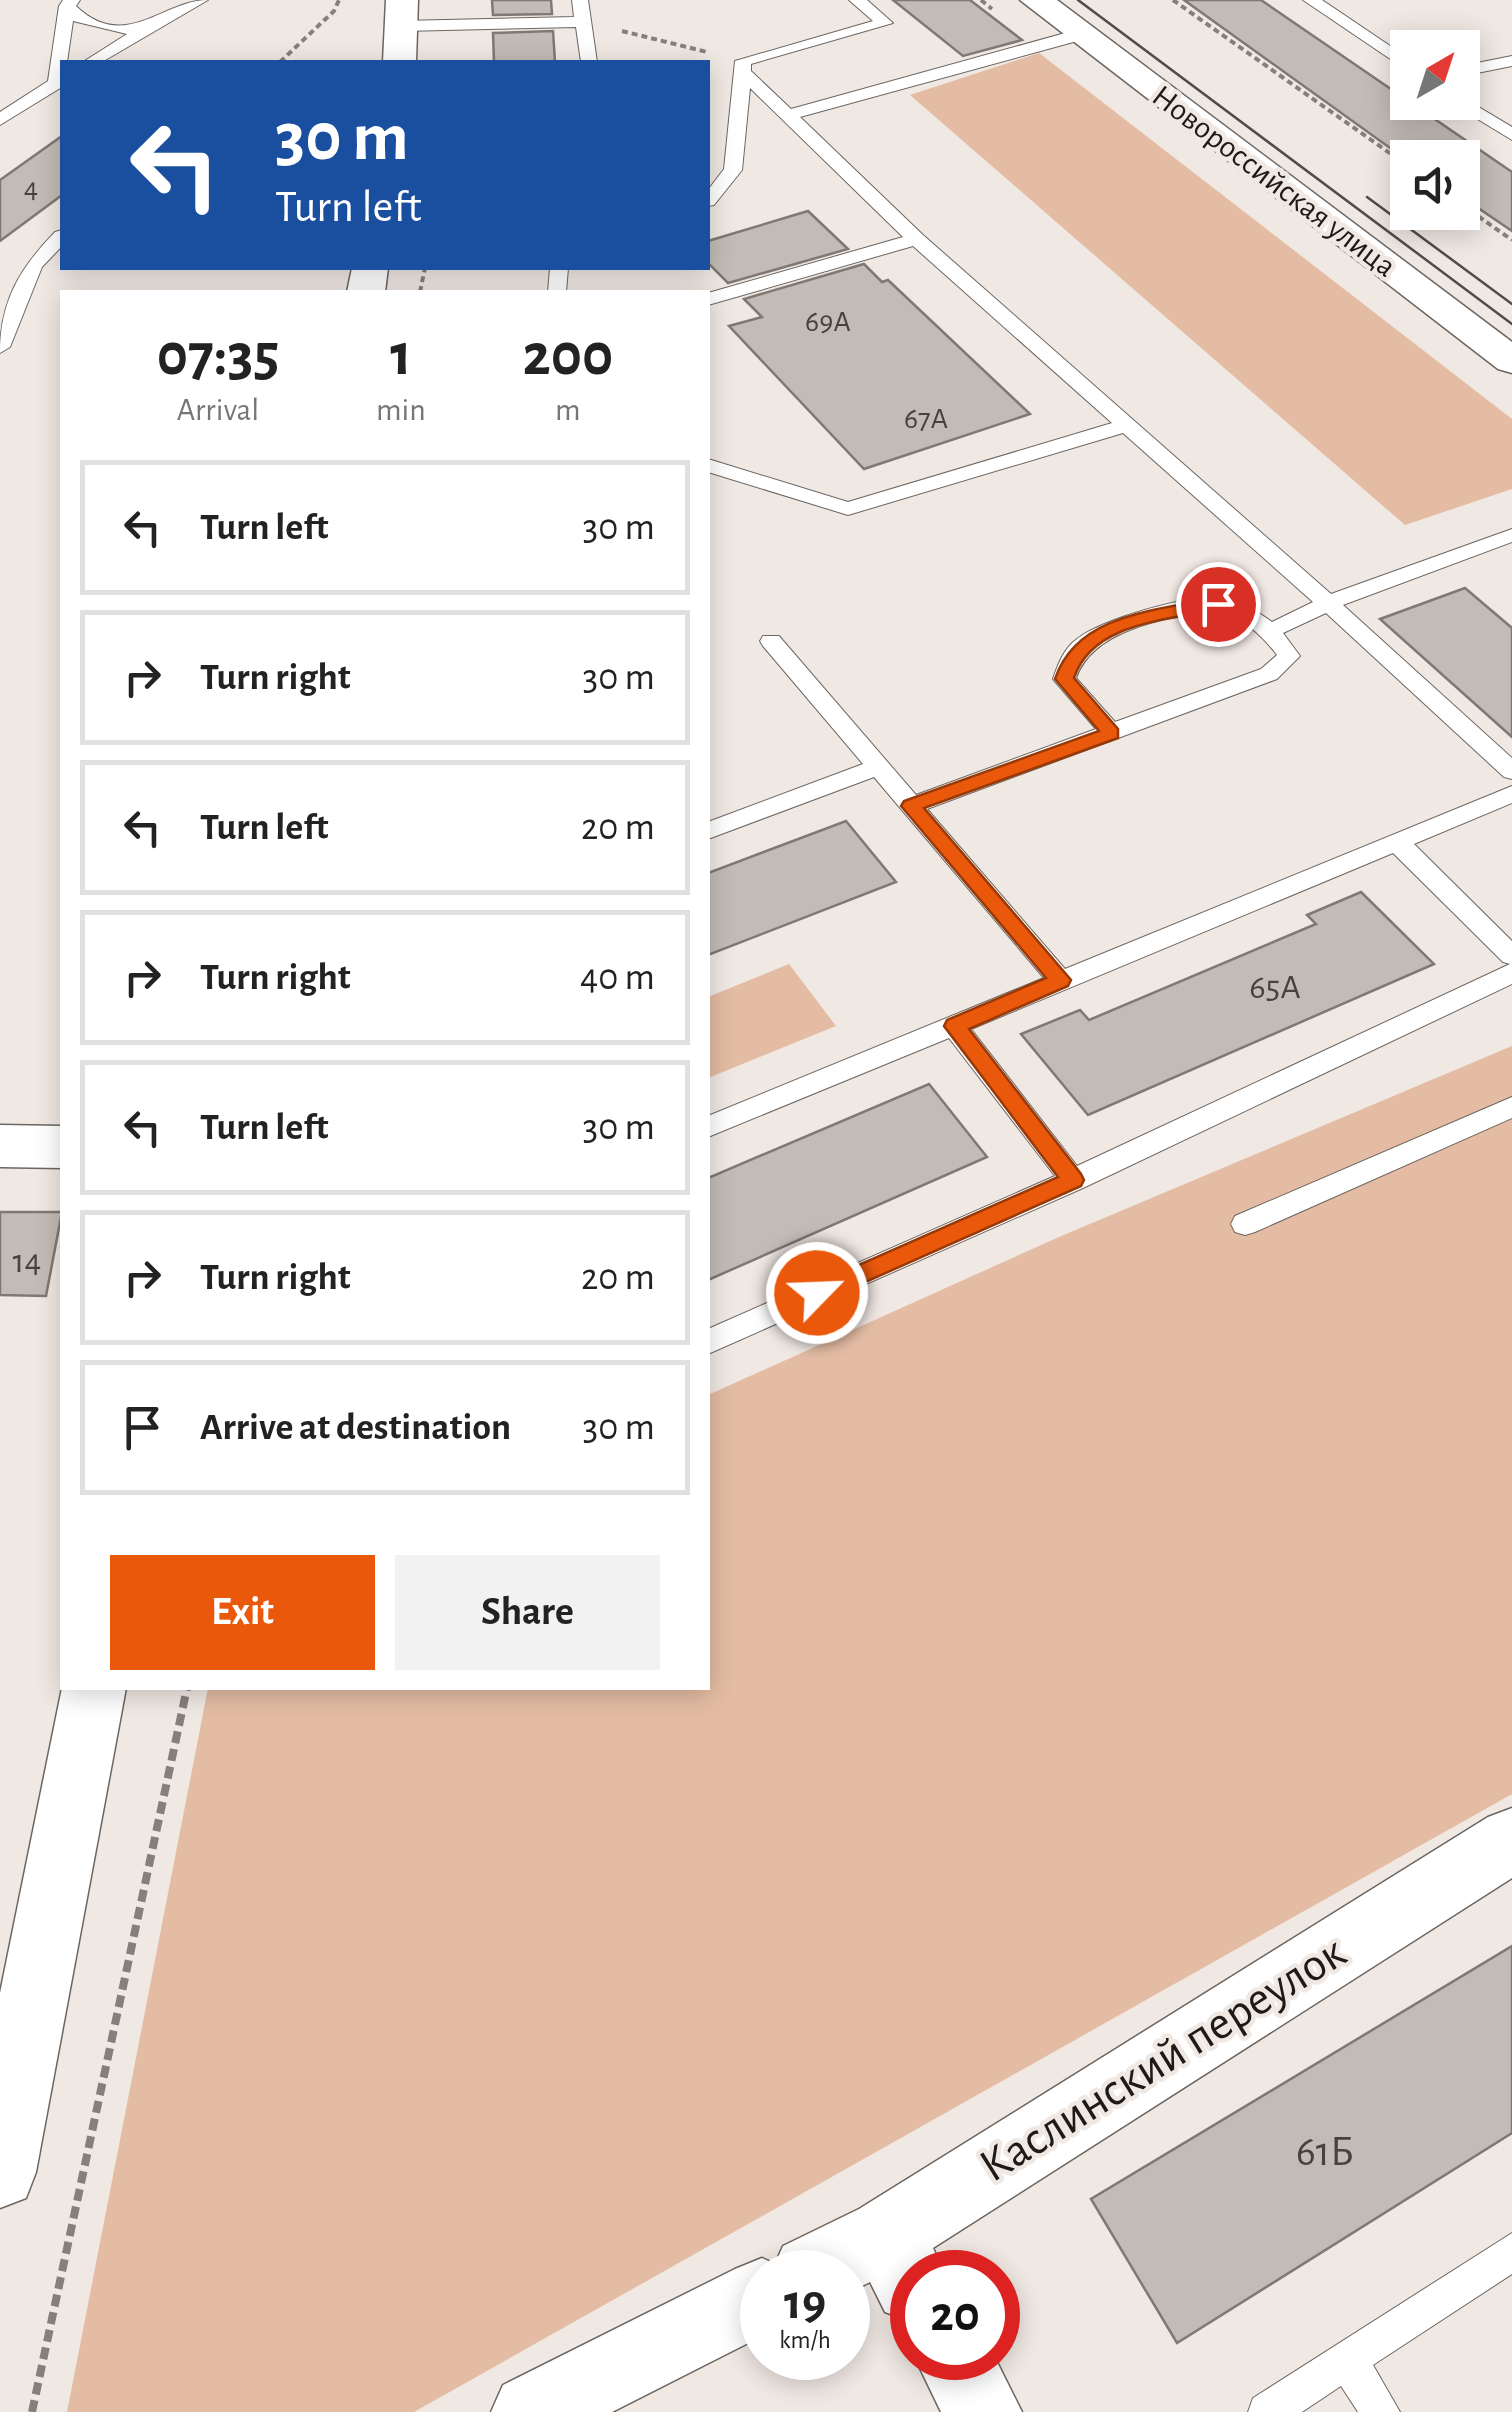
<!DOCTYPE html>
<meta charset="utf-8">
<style>
:root{--surface:#fff;--page:#f2f2f2;--text:#222;--muted:#767676;--line:#e0e0e0;--accent:#ea580c}
body{margin:0;font-family:"Alegreya Sans",sans-serif;background:var(--page);color:var(--text);height:100vh;display:flex;flex-direction:column;font-size:38px;white-space:nowrap}
*{box-sizing:border-box;margin:0}
p{font-size:32px;color:var(--muted)}
.icon{flex:none;width:55px;height:55px;fill:none;stroke:currentColor;stroke-width:2;stroke-linecap:round;stroke-linejoin:round}
.map{position:relative;flex:1;overflow:hidden}
.panel{position:absolute;left:60px;top:290px;width:650px;height:1400px;display:flex;flex-direction:column;background:var(--surface);border-radius:0px;box-shadow:0 5px 25px #0003}
.panel>*{flex:none}
.hud{position:absolute;left:60px;top:60px;width:650px;height:210px;border-radius:0px;box-shadow:0 5px 25px #0003;background:#1a4fa0;color:#fff;overflow:hidden}
.needle{width:65px;rotate:39deg}
.controls{position:absolute;left:1390px;top:30px;display:grid;gap:20px}
.controls a{display:grid;place-items:center;width:90px;height:90px;border-radius:0px;background:var(--surface);box-shadow:0 5px 25px #0003;font-size:50px}
.speed{position:absolute;left:740px;top:2250px;display:flex;gap:20px;font-size:50px;font-weight:700;text-align:center}
.speed>*{display:grid;place-content:center;width:130px;height:130px;border-radius:50%;background:var(--surface);box-shadow:0 5px 25px #0003;line-height:1}
.speed small{font-size:25px;font-weight:400}
.speed .limit{border:15px solid #d22;background:#fff;color:#111}
.pin{position:absolute;display:grid;place-items:center;width:85px;height:85px;color:#fff;margin:-42px;border:5px solid #fff;border-radius:50%;box-shadow:0 2px 10px #0007}
.me{position:absolute;width:110px;margin:-55px;rotate:66deg;stroke-linejoin:round;filter:drop-shadow(0 0 8px #0008)}
.turn{display:flex;align-items:center;gap:35px;height:210px;padding:0 50px;font-size:45px}
.turn .icon{width:130px;height:130px;stroke-width:2.5}
.turn b{display:block;font-size:70px;line-height:85px}
.eta{display:flex;justify-content:space-evenly;align-items:center;height:170px;text-align:center}
.eta b{font-size:60px;font-weight:700;line-height:70px}
.cta{display:flex;gap:20px;margin-top:auto;padding:20px 50px}
.cta a{flex:1;height:115px;border-radius:0px;background:var(--accent);color:#fff;font-size:40px;font-weight:700;line-height:115px;text-align:center}
.cta a+a{background:var(--page);color:var(--text)}
ul{padding:0;list-style:none}
li{display:flex;align-items:center;gap:30px;height:135px;margin:0 20px 15px;padding:0 30px;border:5px solid var(--line);border-radius:0px}
li div{flex:1}
li b{display:block;font-size:38px}
li em{font-style:normal}
.map>svg:first-child{display:block}
</style>
<div class="map">
<svg width="1512" height="2412" viewBox="0 0 1512 2412">
<rect width="100%" height="100%" fill="#f0e8e3"/>
<g fill="#e4bca3">
<polygon points="1039,53 1512,419 1512,489 1405,525 910,95"/>
<polygon points="789,964 836,1026 708,1078 708,997"/>
<polygon points="1512,1046 1512,1794 414,2412 67,2412 208,1688 708,1688 708,1395 1059,1237"/>
</g>
<g fill="#c3bbb6" stroke="#807874" stroke-width="2.5">
<polygon points="492,0 551,0 552,14 493,15"/>
<polygon points="893,0 970,0 1022,40 963,56"/>
<polygon points="1184,0 1261,0 1512,172 1512,231 1462,197 1462,158 1404,158"/>
<polygon points="553,31 555,62 494,62 493,33"/>
<polygon points="62,136 62,195 0,241 0,180"/>
<polygon points="808,211 848,249 728,283 708,263 708,241"/>
<polygon points="864,264 882,282 888,280 1030,414 864,469 729,326 762,317 744,299"/>
<polygon points="1465,588 1512,628 1512,737 1380,619"/>
<polygon points="846,821 896,882 708,955 708,873"/>
<polygon points="1361,892 1434,964 1088,1115 1021,1034 1080,1010 1089,1020 1316,924 1307,915"/>
<polygon points="929,1084 987,1157 708,1280 708,1178"/>
<polygon points="0,1212 62,1212 46,1296 0,1295"/>
<polygon points="1512,1946 1512,2133 1177,2343 1091,2199"/>
</g>
<g fill="none" stroke-linecap="round" stroke-linejoin="round">
<defs>
<g id="service">
<path d="M63 0H80L76 6C125 53 163 0 208 0L102 62H83L127 34 73 21 67 62H62V87L0 125V112L48 81 59 6Z"/>
<polygon points="572,0 588,0 597,62 581,62 576,27 402,31 394,26 402,21 574,17"/>
<path d="M849 0H867L893 23 751 64V71L791 109 1076 30H1088V38L800 117 923 235 1331 594 1512 529V542L1343 605 1512 758V779L1504 777 1326 613 1283 633 1300 656 1277 679 927 809 1065 969 1512 786V803L1414 844 1512 941V984L1083 1188 708 1354V1329L1055 1176 949 1038 708 1137V1116L1044 978 874 777 708 839V822L863 764 763 646 760 641 763 636H779L916 795 1096 729 1053 679C1058 664 1064 648 1077 639 1103 619 1189 594 1221 598 1240 601 1257 611 1272 622L1313 602 1123 433 848 515 708 472V459L848 502 1112 423 913 246 708 305V293L903 237 750 88 742 170 714 205 708 206V190L724 169 735 61 873 21ZM1211 611C1239 613 1261 634 1277 655L1261 669 1115 722 1076 678C1093 629 1165 618 1211 611ZM1393 853 1503 962 1510 964 1077 1166 971 1029Z"/>
<polygon points="1303,0 1322,0 1408,58 1408,71"/>
<polygon points="1512,56 1512,66 1462,76 1462,66"/>
<polygon points="1462,97 1512,127 1512,140 1456,106 1454,102 1462,102"/>
<path d="M62 230V246L42 267 10 347 0 353C0 301 20 268 55 232Z"/>
<polygon points="550,268 568,268 566,292 548,292"/>
<polygon points="1512,1097 1512,1118 1255,1232 1245,1235 1235,1232 1231,1224 1235,1216"/>
<polygon points="1512,2233 1512,2274 1373,2365 1400,2412 1358,2412 1341,2386 1302,2412 1248,2412 1253,2398"/>
</g>
<g id="minor">
<polygon points="0,1125 62,1126 62,1168 0,1167"/>
<polygon points="1512,1808 1512,1878 933,2248 944,2272 912,2272 912,2322 885,2312 870,2282 848,2293 848,2272 762,2272 762,2336 612,2412 491,2412 503,2385 735,2269 762,2258 775,2264 783,2246 859,2209 1488,1817"/>
<polygon points="915,2358 995,2358 1022,2412 941,2412"/>
</g>
<g id="tertiary">
<polygon points="386,0 418,0 416,62 383,62"/>
<polygon points="352,268 388,268 385,292 347,292"/>
<polygon points="62,1688 126,1688 36,2172 26,2198 0,2208 0,1993"/>
</g>
<polygon id="secondary" points="1020,0 1057,0 1512,342 1512,373 1498,369"/>
</defs>
<use href="#service" stroke="#6c6560" stroke-width="2"/>
<use href="#minor" stroke="#6c6560" stroke-width="3"/>
<use href="#tertiary" stroke="#6c6560" stroke-width="3"/>
<use href="#secondary" stroke="#6c6560" stroke-width="3"/>
<g stroke="#85807c" stroke-width="4" stroke-dasharray="6 4" stroke-linecap="butt">
<polyline points="981,0 992,9"/>
<polyline points="1173,0 1408,166"/>
<polyline points="622,31 707,52"/>
<polyline points="280,62 334,11 339,0"/>
<polyline points="1462,205 1512,240"/>
<polyline points="420,292 425,268"/>
</g>
<polyline stroke="#85807c" stroke-width="8" stroke-dasharray="12 6" stroke-linecap="butt" points="32,2412 187,1688"/>
<use href="#service" fill="#fff" fill-rule="evenodd"/>
<use href="#minor" fill="#fff" fill-rule="evenodd"/>
<use href="#tertiary" fill="#fff" fill-rule="evenodd"/>
<use href="#secondary" fill="#fff" fill-rule="evenodd"/>
<g stroke="#504c49" stroke-width="2.5">
<polyline points="1078,0 1512,324"/>
<polyline points="1367,197 1512,304"/>
</g>
</g>
<path fill="#ea580c" stroke="#983908" stroke-width="2.5" d="M1218 598 1227 604 1225 608C1174 620 1093 620 1074 678L1118 729V738L924 808 1071 980 1068 986 969 1029 1081 1174 1084 1180 1081 1186 825 1300H809L805 1293 809 1287 1058 1177 944 1026 947 1020 1046 978 901 806 904 801 1099 731 1055 679C1077 613 1159 610 1218 598Z"/>
<g text-anchor="middle" dominant-baseline="central" stroke-width="9" stroke-linejoin="round" paint-order="stroke">
<g font-size="30" fill="#464240">
<text x="31" y="188">4</text>
<text x="828" y="322">69А</text>
<text x="926" y="419">67А</text>
</g>
<g font-size="32" fill="#1d1a18" stroke="#f0e8e3">
<text transform="translate(1274 181) rotate(37)">Новороссийская улица</text>
</g>
<g font-size="35" fill="#464240">
<text x="1275" y="987">65А</text>
<text x="27" y="1261">14</text>
</g>
<g font-size="42" fill="#464240">
<text x="1325" y="2152">61Б</text>
</g>
<g font-size="48" fill="#1d1a18" stroke="#f0e8e3">
<text transform="translate(1163 2060) rotate(-32)">Каслинский переулок</text>
</g>
</g>
</svg>
<div class="controls">
<a><svg class="needle" viewBox="-14 -14 28 28"><path d="M0-13l5 13h-10z" fill="#e53935"/><path d="M0 13l5-13h-10z" fill="#767676"/></svg></a>
<a><svg class="icon" aria-label="sound" viewBox="0 0 24 24"><path d="M4 9h4l5-4v14l-5-4H4zM17 9q2 3 0 6"/></svg></a>
</div>
<div class="speed"><div>19<small>km/h</small></div><div class="limit">20</div></div>
<div class="pin" style="left:1218px;top:604px;background:#d93025"><svg class="icon" aria-label="arrive" viewBox="0 0 24 24"><path d="M6 21V4h12l-3 4 3 4H6"/></svg></div>
<svg class="me" style="left:817px;top:1293px" viewBox="-20 -20 40 40"><circle r="17" fill="#ea580c" stroke="#fff" stroke-width="3"/><path d="M0-11L8 9 0 5-8 9z" fill="#fff"/></svg>
<div class="hud">
<div class="turn"><svg class="icon" aria-label="left" viewBox="0 0 24 24"><path d="M17 20v-9H6M10 6l-5 5 5 5"/></svg><div><b>30 m</b>Turn left</div></div>
</div>
<section class="panel">
<div class="eta">
<div><b>07:35</b><p>Arrival</p></div>
<div><b>1</b><p>min</p></div>
<div><b>200</b><p>m</p></div>
</div>
<ul>
<li><svg class="icon" aria-label="left" viewBox="0 0 24 24"><path d="M17 20v-9H6M10 6l-5 5 5 5"/></svg><div><b>Turn left</b></div><em>30 m</em></li>
<li><svg class="icon" aria-label="right" viewBox="0 0 24 24"><path d="M7 20v-9h11M14 6l5 5-5 5"/></svg><div><b>Turn right</b></div><em>30 m</em></li>
<li><svg class="icon" aria-label="left" viewBox="0 0 24 24"><path d="M17 20v-9H6M10 6l-5 5 5 5"/></svg><div><b>Turn left</b></div><em>20 m</em></li>
<li><svg class="icon" aria-label="right" viewBox="0 0 24 24"><path d="M7 20v-9h11M14 6l5 5-5 5"/></svg><div><b>Turn right</b></div><em>40 m</em></li>
<li><svg class="icon" aria-label="left" viewBox="0 0 24 24"><path d="M17 20v-9H6M10 6l-5 5 5 5"/></svg><div><b>Turn left</b></div><em>30 m</em></li>
<li><svg class="icon" aria-label="right" viewBox="0 0 24 24"><path d="M7 20v-9h11M14 6l5 5-5 5"/></svg><div><b>Turn right</b></div><em>20 m</em></li>
<li><svg class="icon" aria-label="arrive" viewBox="0 0 24 24"><path d="M6 21V4h12l-3 4 3 4H6"/></svg><div><b>Arrive at destination</b></div><em>30 m</em></li>
</ul>
<div class="cta"><a>Exit</a><a>Share</a></div>
</section>
</div>
